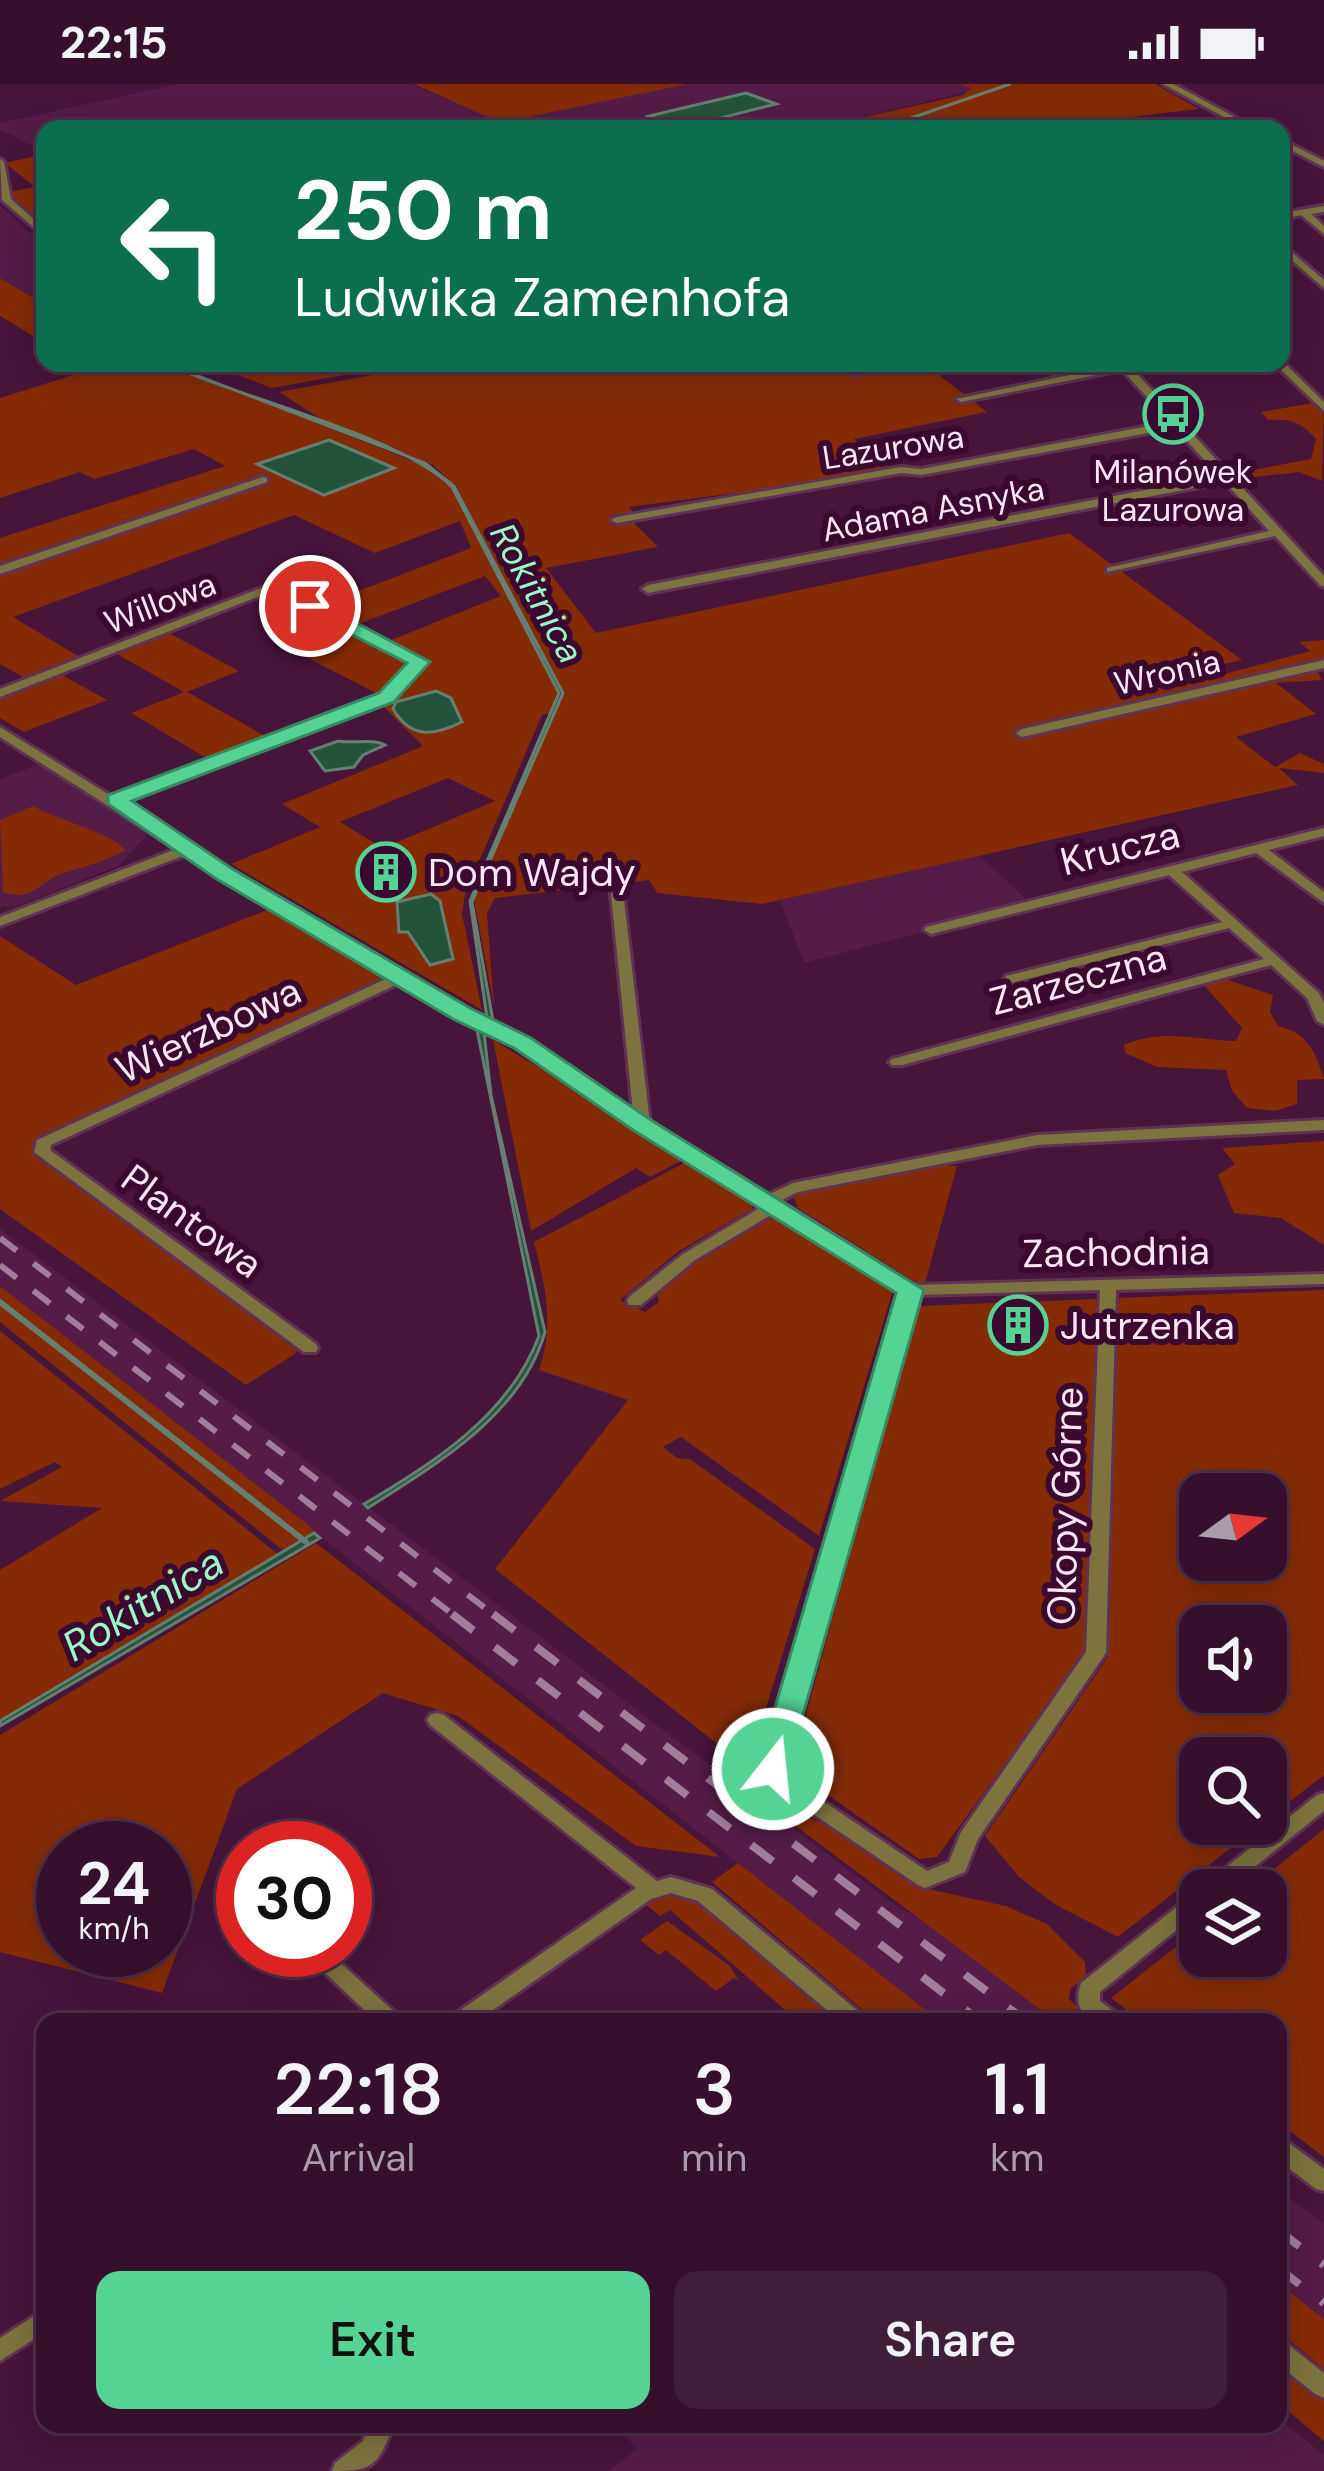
<!DOCTYPE html>
<meta charset="utf-8">
<style>
:root{--surface:#350f2c;--page:#401d38;--text:#f1f3f6;--muted:#aa9ca9;--line:#4f2f48;--accent:#54d395}
body{margin:0;font-family:"DM Sans",sans-serif;background:var(--page);color:var(--text);height:100vh;display:flex;flex-direction:column;font-size:45px;white-space:nowrap}
*{box-sizing:border-box;margin:0}
p{font-size:39px;color:var(--muted)}
.icon{flex:none;width:66px;height:66px;fill:none;stroke:currentColor;stroke-width:2;stroke-linecap:round;stroke-linejoin:round}
.map{position:relative;flex:1;overflow:hidden}
.sheet{position:absolute;left:36px;top:1929px;width:1251px;height:420px;display:flex;flex-direction:column;background:var(--surface);border-radius:24px;box-shadow:0 6px 30px #0003,0 0 0 3px var(--line)}
.sheet>*{flex:none}
.hud{position:absolute;left:36px;top:36px;width:1254px;height:252px;border-radius:24px;box-shadow:0 6px 30px #0003,0 0 0 3px var(--line);background:#0b6e4f;color:#fff;overflow:hidden}
.needle{width:78px;rotate:75deg}
.controls{position:absolute;left:1179px;top:1389px;display:grid;gap:24px}
.controls a{display:grid;place-items:center;width:108px;height:108px;border-radius:24px;background:var(--surface);box-shadow:0 6px 30px #0003,0 0 0 3px var(--line);font-size:60px}
.speed{position:absolute;left:36px;top:1737px;display:flex;gap:24px;font-size:60px;font-weight:700;text-align:center}
.speed>*{display:grid;place-content:center;width:156px;height:156px;border-radius:50%;background:var(--surface);box-shadow:0 6px 30px #0003,0 0 0 3px var(--line);line-height:1}
.speed small{font-size:30px;font-weight:400}
.speed .limit{border:18px solid #d22;background:#fff;color:#111}
.pin{position:absolute;display:grid;place-items:center;width:102px;height:102px;color:#fff;margin:-51px;border:6px solid #fff;border-radius:50%;box-shadow:0 3px 12px #0007}
.me{position:absolute;width:132px;margin:-66px;rotate:16deg;stroke-linejoin:round;filter:drop-shadow(0 0 9px #0008)}
.turn{display:flex;align-items:center;gap:42px;height:252px;padding:0 60px;font-size:54px}
.turn .icon{width:156px;height:156px;stroke-width:2.5}
.turn b{display:block;font-size:84px;line-height:102px}
.eta{display:flex;justify-content:space-evenly;align-items:center;height:204px;text-align:center}
.eta b{font-size:72px;font-weight:600;line-height:84px}
.action{display:flex;gap:24px;margin-top:auto;padding:24px 60px}
.action a{flex:1;height:138px;border-radius:24px;background:var(--accent);color:#111;font-size:48px;font-weight:600;line-height:138px;text-align:center}
.action a+a{background:var(--page);color:var(--text)}
.status{display:flex;justify-content:space-between;align-items:center;height:84px;padding:0 60px;background:var(--surface);direction:ltr}
.status svg{height:33px;fill:currentColor}
.map>svg:first-child{display:block}
</style>
<div class="status"><b>22:15</b><svg viewBox="0 0 49 12"><path d="M0 12V9h3v3zM5 12V6h3v6zM10 12V3h3v9zM15 12V0h3v12zM26 1h20v11H26zM47 4h2v5h-2z"/></svg></div>
<div class="map">
<svg width="1324" height="2387" viewBox="0 0 1324 2387">
<rect width="100%" height="100%" fill="#47143a"/>
<g fill="#541c47">
<polygon points="179,0 411,0 500,39 666,0 1001,0 811,45 45,45 45,68 0,45 0,39"/>
<polygon points="0,122 45,162 45,221 0,194"/>
<polygon points="45,678 109,719 144,745 145,753 118,782 16,822 0,823 0,695"/>
<polygon points="979,771 1031,820 804,879 780,816"/>
<polygon points="0,1145 894,1820 927,1839 1057,1938 941,1938 0,1202"/>
<polygon points="1278,2105 1324,2140 1324,2235 1278,2199"/>
<polygon points="1278,2334 1324,2371 1324,2387 609,2387 637,2364 620,2347 629,2340 1278,2340"/>
</g>
<g fill="#842b06" fill-rule="evenodd">
<polygon points="414,0 687,0 500,39"/>
<polygon points="959,0 1155,0 1199,25 1130,33 1141,41 1112,45 811,45 963,11 972,4"/>
<polygon points="45,70 45,146 9,108 35,103 5,79"/>
<polygon points="0,194 45,221 45,259 0,232"/>
<path d="M72 279H164L428 383 452 403 560 609 551 629 542 631 465 810 462 830 482 926 231 780 320 743 282 720 423 662 381 620 396 615 429 578 389 557 501 512 485 492 356 541 319 522 471 464 460 437 375 469 294 431 13 533 78 572 23 593 0 580V490L270 396 264 392 0 483V454L225 382 194 365 95 395 80 388 0 414V314L86 287ZM448 694 495 717 383 764 340 738Z"/>
<polygon points="170,279 411,279 272,304 211,281"/>
<polygon points="438,279 923,279 987,328 854,355 895,387 737,415 735,409 629,423 636,433 630,435 658,463 546,484 596,549 1069,449 1242,576 1154,596 1165,606 1310,567 1299,558 1324,556 1324,585 1318,588 1322,596 1276,599 1316,630 1236,653 1275,683 1300,669 1324,680 1324,689 1279,684 1298,701 762,820 657,809 649,796 495,814 487,829 494,922 474,816 564,609 456,402 433,381 324,337 279,308"/>
<path d="M1324 317 1322 397 1299 388 1247 394 1232 390 1311 375 1316 355C1299 337 1292 335 1268 336L1261 328Z"/>
<polygon points="344,546 412,579 380,611 292,566"/>
<polygon points="167,548 239,587 187,608 267,653 208,675 131,629 184,608 115,569"/>
<polygon points="60,590 107,616 24,648 0,634 0,612"/>
<path d="M33 722C60 737 109 748 126 766 104 778 86 782 63 789 41 796 31 820 3 808L0 736Z"/>
<polygon points="267,826 387,895 34,1058 36,1071 298,1262 296,1269 246,1301 0,1125 0,852 76,901"/>
<path d="M1225 895 1273 911 1270 928 1278 942C1308 949 1315 967 1324 995L1297 996V1020L1275 1027 1247 1024 1232 1007 1226 986 1157 983 1125 969 1124 961C1162 944 1195 956 1236 957L1242 944 1204 901Z"/>
<polygon points="493,956 689,1073 650,1093 636,1084 531,1147"/>
<polygon points="1324,1057 1324,1161 1281,1134 1234,1129 1218,1091 1235,1080 1222,1064"/>
<path d="M688 1077 752 1117V1125L679 1167 620 1216 645 1228 659 1218 657 1208 695 1176 767 1135 788 1132 895 1204 832 1166 893 1206 819 1452 681 1353 663 1363 677 1374 690 1375 815 1465 751 1673 739 1677 495 1485 628 1316 539 1286C554 1240 546 1205 534 1158Z"/>
<polygon points="919,1082 957,1082 925,1199 913,1197 798,1124 794,1114 805,1105"/>
<polygon points="0,1202 312,1444 314,1449 285,1468 0,1238"/>
<path d="M1324 1206V1691L1266 1736V1674H1200V1740H1261L1118 1853 1056 1821 1019 1793 985 1752 1108 1573 1116 1214ZM1200 1410H1266V1476H1200ZM1200 1542H1266V1608H1200Z"/>
<polygon points="1097,1215 1085,1570 937,1773 919,1775 791,1685 919,1222"/>
<polygon points="0,1247 279,1471 0,1637 0,1486 102,1424 0,1417 62,1383 55,1378 0,1405"/>
<path d="M316 1459 720 1773 636 1762 458 1632 383 1609 237 1705 162 1909 0 1868V1651ZM63 1764H165V1866H63Z"/>
<polygon points="737,1698 844,1750 919,1803 1006,1822 1047,1840 1085,1878 1086,1893 1071,1904 1069,1915 1094,1938 1057,1938"/>
<polygon points="1324,1745 1324,2073 1278,2038 1278,1938 1143,1938 1111,1914 1200,1844 1200,1872 1266,1872 1266,1806 1248,1806"/>
<polygon points="738,1779 941,1938 877,1938 712,1798"/>
<polygon points="668,1809 698,1815 843,1938 799,1938 670,1826 660,1832 644,1819"/>
<polygon points="667,1837 730,1882 739,1897 734,1894 716,1907 666,1866 659,1871 640,1856"/>
<polygon points="1278,2199 1324,2235 1324,2285 1278,2247"/>
<polygon points="1278,2277 1324,2314 1324,2357 1278,2319"/>
</g>
<g fill="#24533b" stroke="#657f72" stroke-width="3">
<polygon points="746,9 776,20 681,44 649,32"/>
<path d="M164 279 425 379 454 402 563 609 472 818 493 937 487 934 470 817 559 609 452 403C402 352 237 313 164 279Z"/>
<polygon points="329,356 394,384 324,411 257,380"/>
<path d="M436 607 451 614 462 638C433 652 411 655 393 625L396 618Z"/>
<path d="M338 657C353 660 373 654 385 661L363 671 354 683 325 687 310 667Z"/>
<polygon points="431,810 440,817 453,875 430,881 408,848 399,848 397,818"/>
<path d="M477 946 484 948 491 1011 545 1248C521 1332 437 1379 368 1424L364 1420C433 1379 509 1332 539 1252Z"/>
<polygon points="314,1449 320,1454 0,1642 0,1637"/>
</g>
<g fill="none" stroke-linecap="round" stroke-linejoin="round">
<polyline stroke="#657f72" stroke-width="3" points="879,45 1010,0"/>
<polyline stroke="#657f72" stroke-width="6" points="0,1218 306,1458"/>
<defs>
<g id="street">
<polygon points="1163,0 1173,0 1257,45 1246,45"/>
<polygon points="1281,55 1324,77 1324,83 1281,61"/>
<polygon points="0,75 4,78 11,115 45,145 45,153 2,116"/>
<polygon points="1324,122 1324,128 1311,130 1324,142 1324,150 1301,131 1281,135 1281,129"/>
<polygon points="1281,159 1324,196 1324,204 1281,167"/>
<polygon points="1281,276 1324,318 1324,327 1274,279 1281,279"/>
<polygon points="889,279 911,279 855,291 850,288"/>
<polygon points="1116,279 1127,279 1324,492 1324,503 1320,501 1275,452 1107,488 1107,484 1269,447 1225,398 648,509 642,505 648,501 1219,392 1175,344 921,391 901,389 617,439 611,436 617,433 901,383 921,385 1170,338 1122,286 961,318 956,315 1117,281"/>
<polygon points="263,393 267,394 267,398 0,490 0,482"/>
<path d="M274 499 426 578 391 616 120 718 228 786 467 926 528 956 633 1028 611 810 618 806 623 807 650 1039 768 1111 793 1099 1037 1051 1324 1036V1046L1037 1061 798 1108 780 1117 913 1201 1324 1190V1200L1116 1206 1106 1569 978 1755 965 1788 925 1804 918 1801 797 1719 763 1685 901 1208 774 1129 695 1176 641 1221H629L627 1217 629 1213 683 1170 763 1122 637 1044 518 962 457 932 400 899 51 1061 50 1066 316 1260 318 1264 316 1268H304L34 1068 37 1056 390 893 185 771 0 842V833L176 765 0 653V643L111 712 383 610 412 579 273 507 0 613V605ZM1100 1206 1086 1568 961 1748 949 1778 927 1787 811 1709 783 1683 917 1211Z"/>
<polygon points="1324,576 1324,584 1022,653 1016,649 1022,645"/>
<polygon points="1324,744 1324,752 1269,766 1324,808 1324,819 1256,769 1182,788 1319,909 1324,919 1324,941 1317,937 1307,914 1271,881 902,981 892,981 889,978 892,975 1264,875 1229,844 1011,899 1004,895 1006,892 1222,838 1169,791 931,850 924,846 926,843"/>
<polygon points="437,1629 444,1631 657,1797 671,1793 712,1805 864,1932 867,1938 841,1938 698,1817 671,1809 651,1815 476,1938 449,1938 452,1932 636,1804 430,1641 427,1636 430,1631"/>
<polygon points="1324,1709 1324,1727 1226,1806 1202,1806 1205,1800 1317,1711"/>
<path d="M1200 1808V1827L1100 1908V1917L1120 1932 1123 1938C1094 1938 1070 1934 1081 1899L1193 1810Z"/>
<polygon points="301,1866 326,1866 399,1932 402,1938 377,1938"/>
<polygon points="1278,2054 1286,2057 1324,2085 1324,2107 1316,2105 1278,2076"/>
<polygon points="45,2225 45,2248 0,2277 0,2254"/>
<polygon points="1278,2256 1286,2259 1324,2289 1324,2314 1315,2310 1278,2280"/>
<path d="M370 2340H394C378 2380 376 2387 332 2387L335 2379 363 2357Z"/>
</g>
</defs>
<use href="#street" stroke="#603254" stroke-width="6"/>
<use href="#street" fill="#7d733e" fill-rule="evenodd"/>
<g stroke="#a27e98" stroke-width="6" stroke-dasharray="21 21" stroke-linecap="butt">
<polyline points="0,1154 497,1533"/>
<polyline points="0,1181 456,1533"/>
</g>
<g stroke="#a27e98" stroke-width="8" stroke-dasharray="27 27" stroke-linecap="butt">
<polyline points="452,1530 981,1938"/>
<polyline points="493,1530 1027,1938"/>
<polyline points="1278,2146 1324,2181"/>
<polyline points="1278,2184 1324,2219"/>
</g>
</g>
<polygon fill="#54d395" stroke="#378961" stroke-width="3" points="304,518 317,518 430,578 394,618 132,717 231,784 470,924 531,954 651,1036 924,1206 785,1694 762,1694 757,1685 896,1209 633,1046 514,964 453,935 215,794 108,720 108,711 379,609 407,579 304,526"/>
<defs>
<symbol id="bus-ring" viewBox="-11 -11 22 22"><circle r="9.5" fill="#3b0830" stroke="#54d395" stroke-width="1.5"/><path d="M-5-6H5V4H4V6H2V4H-2V6H-4V4H-5ZM-3.5-4V0h7V-4ZM-3.5 1.2v1.5H-2V1.2ZM2 1.2v1.5H3.5V1.2Z" fill="#54d395"/></symbol>
<symbol id="building-ring" viewBox="-11 -11 22 22"><circle r="9.5" fill="#3b0830" stroke="#54d395" stroke-width="1.5"/><path d="M-4-6H4V6H1V3H-1V6H-4ZM-2.5-4.3h1.7v1.8h-1.7ZM.8-4.3h1.7v1.8H.8ZM-2.5-1h1.7V.8h-1.7ZM.8-1h1.7V.8H.8Z" fill="#54d395"/></symbol>
</defs>
<g fill-rule="evenodd">
<use href="#bus-ring" x="1140" y="297" width="66" height="66"/>
<use href="#building-ring" x="353" y="755" width="66" height="66"/>
<use href="#building-ring" x="985" y="1208" width="66" height="66"/>
</g>
<g text-anchor="middle" dominant-baseline="central" stroke-width="12" stroke-linejoin="round" paint-order="stroke">
<g font-size="33" fill="#fce7f4" stroke="#3b0830">
<text transform="translate(893 363) rotate(-9)">Lazurowa</text>
<text transform="translate(933 425) rotate(-11)">Adama Asnyka</text>
<text transform="translate(160 519) rotate(-21)">Willowa</text>
<text transform="translate(1167 588) rotate(-13)">Wronia</text>
</g>
<g font-size="33" fill="#fce7f4" stroke="#3b0830">
<text x="1173" y="387">Milanówek<tspan x="1173" dy="38">Lazurowa</tspan></text>
</g>
<g font-size="36" font-style="italic" fill="#9afac5" stroke="#3b0830">
<text transform="translate(537 509) rotate(61)">Rokitnica</text>
</g>
<g font-size="39" fill="#fce7f4" stroke="#3b0830">
<text transform="translate(1120 764) rotate(-14)">Krucza</text>
<text transform="translate(1078 895) rotate(-15)">Zarzeczna</text>
<text transform="translate(208 946) rotate(-25)">Wierzbowa</text>
<text transform="translate(192 1137) rotate(36)">Plantowa</text>
<text transform="translate(1116 1168) rotate(-1)">Zachodnia</text>
<text transform="translate(1065 1422) rotate(-88)">Okopy Górne</text>
</g>
<g font-size="39" fill="#fce7f4" stroke="#3b0830" text-anchor="start">
<text x="428" y="788">Dom Wajdy</text>
<text x="1060" y="1241">Jutrzenka</text>
</g>
<g font-size="42" font-style="italic" fill="#9afac5" stroke="#3b0830">
<text transform="translate(143 1520) rotate(-31)">Rokitnica</text>
</g>
</g>
</svg>
<div class="controls">
<a><svg class="needle" viewBox="-14 -14 28 28"><path d="M0-13l5 13h-10z" fill="#e53935"/><path d="M0 13l5-13h-10z" fill="#aa9ca9"/></svg></a>
<a><svg class="icon" aria-label="sound" viewBox="0 0 24 24"><path d="M4 9h4l5-4v14l-5-4H4zM17 9q2 3 0 6"/></svg></a>
<a><svg class="icon" aria-label="search" viewBox="0 0 24 24"><circle cx="10" cy="10" r="6"/><path d="M15 15l6 6"/></svg></a>
<a><svg class="icon" aria-label="layers" viewBox="0 0 24 24"><path d="M12 4l9 5-9 5-9-5zM3 14l9 5 9-5"/></svg></a>
</div>
<div class="speed"><div>24<small>km/h</small></div><div class="limit">30</div></div>
<div class="pin" style="left:310px;top:522px;background:#d93025"><svg class="icon" aria-label="arrive" viewBox="0 0 24 24"><path d="M6 21V4h12l-3 4 3 4H6"/></svg></div>
<svg class="me" style="left:773px;top:1685px" viewBox="-20 -20 40 40"><circle r="17" fill="#54d395" stroke="#fff" stroke-width="3"/><path d="M0-11L8 9 0 5-8 9z" fill="#fff"/></svg>
<div class="hud">
<div class="turn"><svg class="icon" aria-label="left" viewBox="0 0 24 24"><path d="M17 20v-9H6M10 6l-5 5 5 5"/></svg><div><b>250 m</b>Ludwika Zamenhofa</div></div>
</div>
<section class="sheet">
<div class="eta">
<div><b>22:18</b><p>Arrival</p></div>
<div><b>3</b><p>min</p></div>
<div><b>1.1</b><p>km</p></div>
</div>
<div class="action"><a>Exit</a><a>Share</a></div>
</section>
</div>
